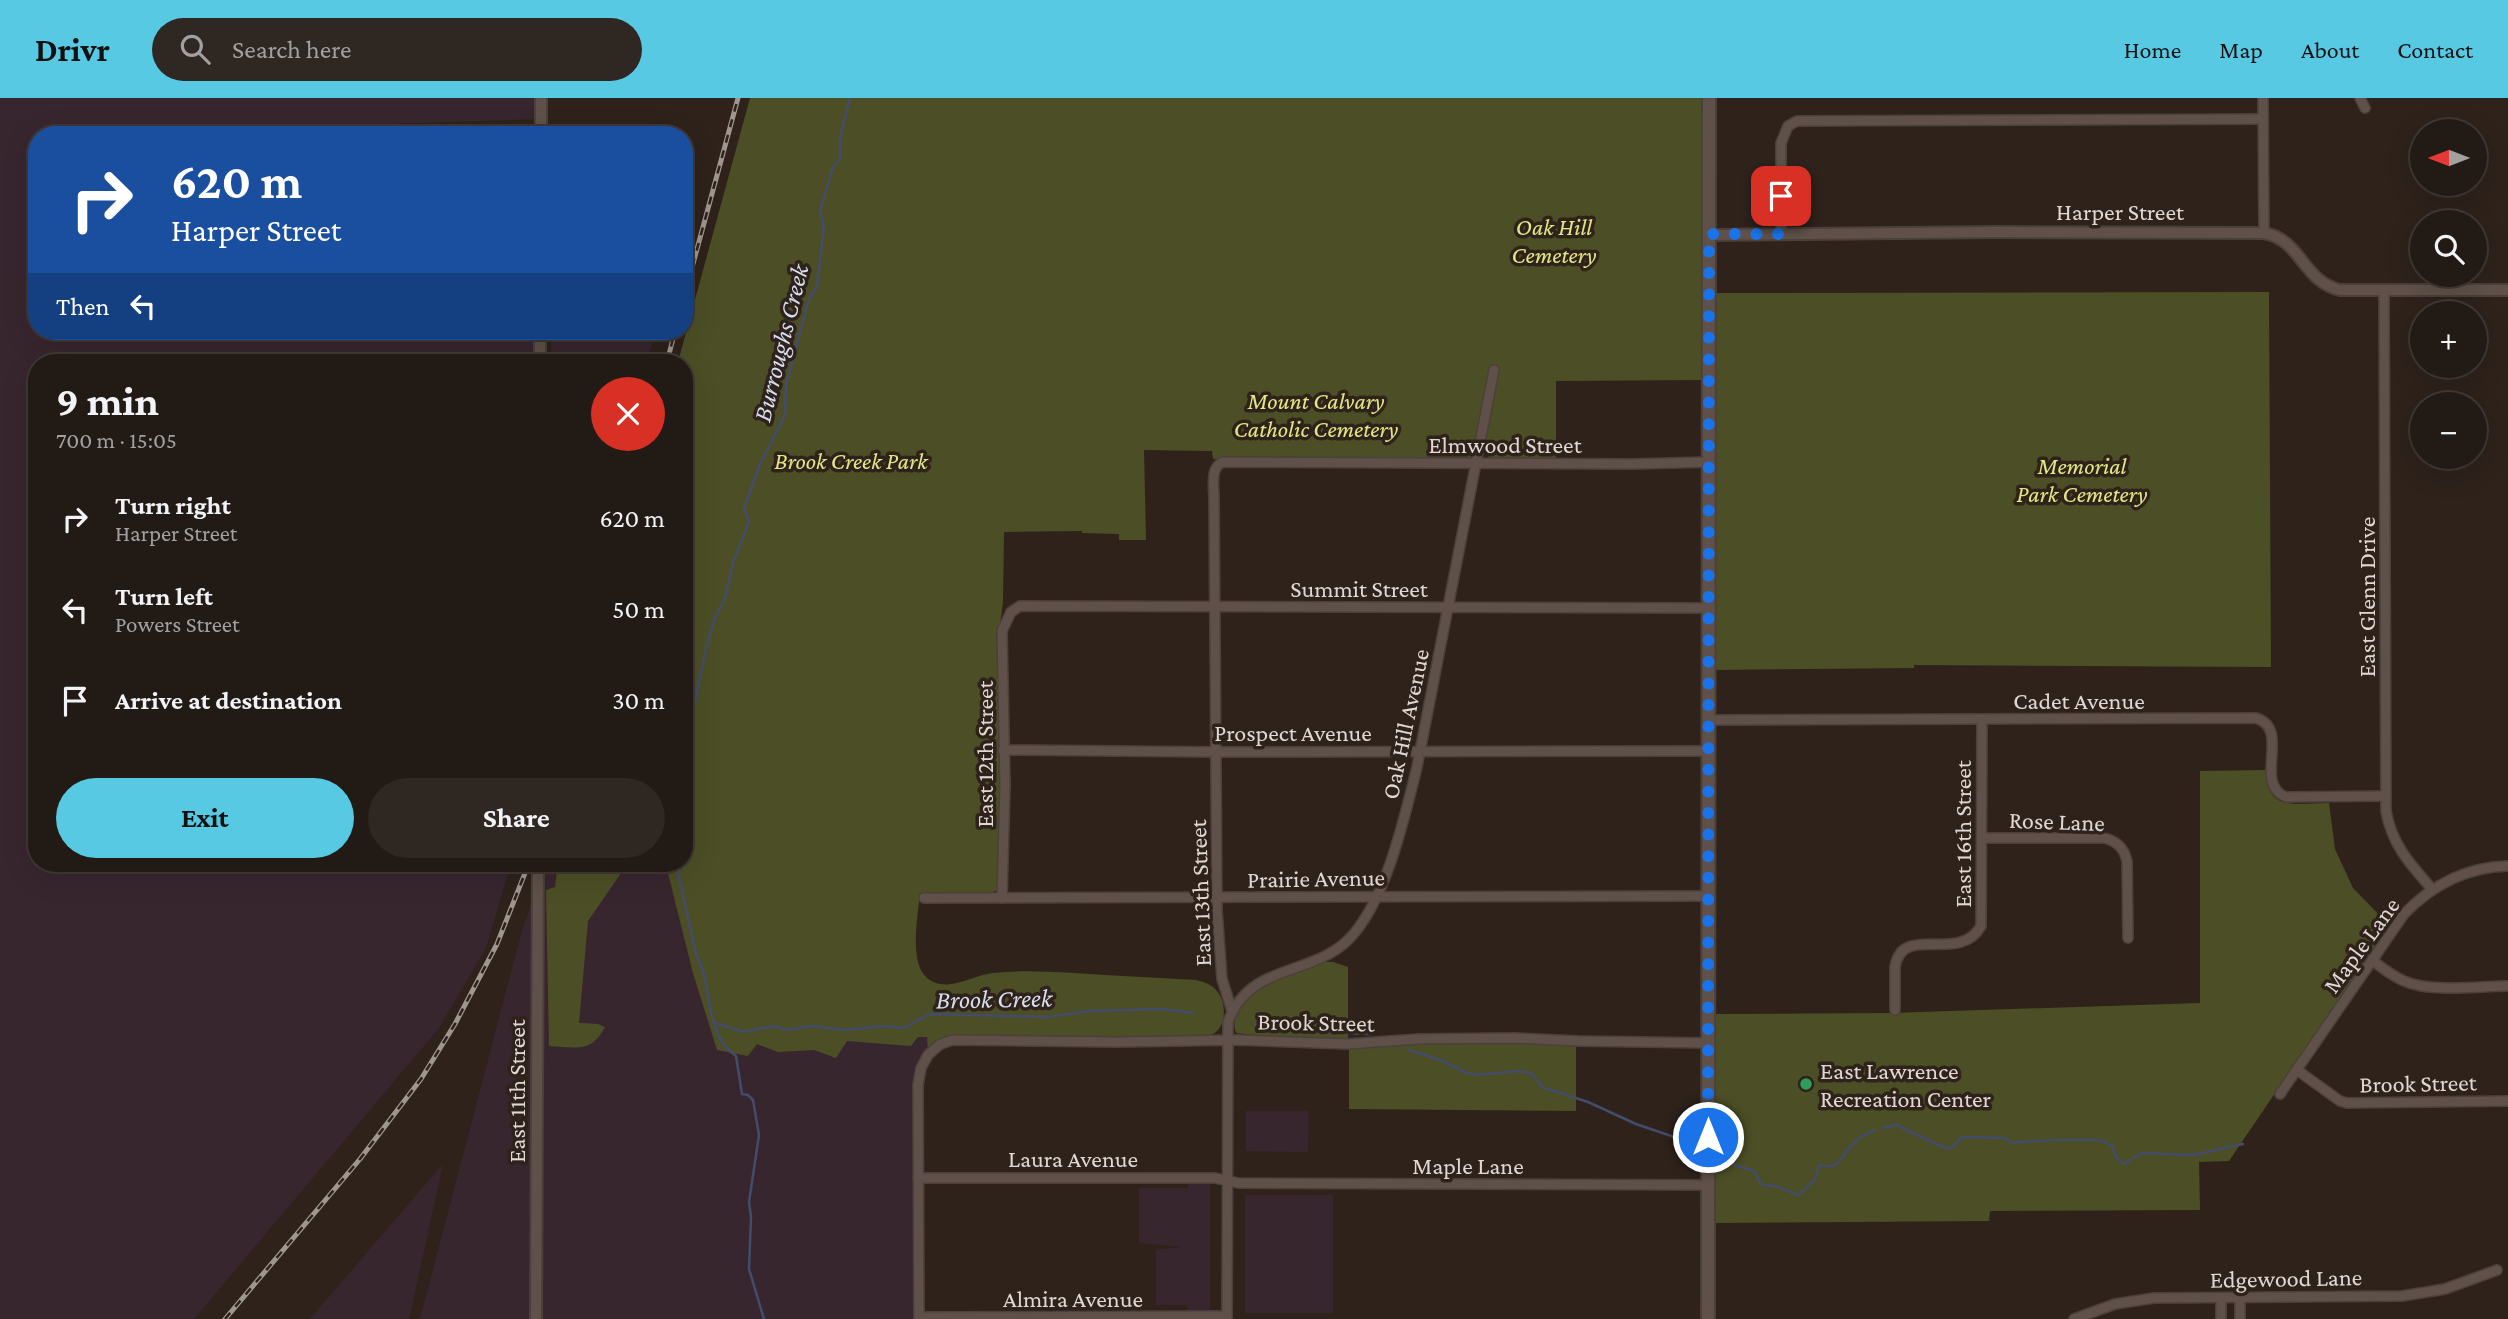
<!DOCTYPE html>
<meta charset="utf-8">
<style>
:root{--surface:#221a14;--page:#2e2722;--text:#f1f3f6;--muted:#a2a1a0;--line:#3f3834;--accent:#58c9e3}
body{margin:0;font-family:"Crimson Pro",serif;background:var(--page);color:var(--text);height:100vh;display:flex;flex-direction:column;font-size:26px;white-space:nowrap}
*{box-sizing:border-box;margin:0}
p{font-size:23px;color:var(--muted)}
.icon{flex:none;width:38px;height:38px;fill:none;stroke:currentColor;stroke-width:2;stroke-linecap:round;stroke-linejoin:round}
.map{position:relative;flex:1;overflow:hidden}
.side{position:absolute;left:28px;top:256px;width:665px;height:518px;display:flex;flex-direction:column;background:var(--surface);border-radius:28px;box-shadow:0 7px 28px #0002,0 0 0 2px var(--line)}
.side>*{flex:none}
.banner{position:absolute;left:28px;top:28px;width:665px;height:214px;border-radius:28px;box-shadow:0 7px 28px #0002,0 0 0 2px var(--line);background:#1a4fa0;color:#fff;overflow:hidden}
.needle{width:46px;rotate:270deg}
.fabs{position:absolute;left:2410px;top:21px;display:grid;gap:14px}
.fabs a{display:grid;place-items:center;width:77px;height:77px;border-radius:50%;background:var(--surface);box-shadow:0 7px 28px #0002,0 0 0 2px var(--line);font-size:35px}
.pin{position:absolute;display:grid;place-items:center;width:60px;height:60px;color:#fff;margin:-30px;border-radius:14px;box-shadow:0 4px 10px #0006}
.me{position:absolute;width:77px;margin:-38px;rotate:0deg;stroke-linejoin:round;filter:drop-shadow(0 0 5px #0008)}
.turn{display:flex;align-items:center;gap:24px;height:147px;padding:0 28px;font-size:32px}
.turn .icon{width:91px;height:91px;stroke-width:2.5}
.turn b{display:block;font-size:49px;line-height:60px}
.then{display:flex;align-items:center;height:66px;padding:0 28px;background:#0003;gap:14px;font-size:26px}
.round{display:grid;place-items:center;flex:none;width:74px;height:74px;border-radius:37px;background:var(--page)}
.head{display:flex;align-items:center;justify-content:space-between;height:119px;padding:0 28px}
h1{font-size:42px;font-weight:700;line-height:52px}
.cta{display:flex;gap:14px;margin-top:auto;padding:14px 28px}
.cta a{flex:1;height:80px;border-radius:42px;background:var(--accent);color:#111;font-size:28px;font-weight:700;line-height:80px;text-align:center}
.cta a+a{background:var(--page);color:var(--text)}
ul{padding:0;list-style:none}
li{display:flex;align-items:center;gap:21px;height:91px;padding:0 28px}
li div{flex:1}
li b{display:block;font-size:26px}
li em{font-style:normal}
header{display:flex;align-items:center;gap:42px;box-sizing:border-box;height:98px;padding:0 35px;background:var(--accent);color:#111}
header strong{font-size:33px}
nav{display:flex;gap:38px;margin-inline-start:auto;font-size:24px}
.search{width:490px;height:63px;background:var(--page);display:flex;align-items:center;gap:18px;box-sizing:border-box;padding:0 24px;border-radius:38px;color:var(--muted);font-size:26px}
.map>svg:first-child{display:block}
</style>
<header>
<strong>Drivr</strong>
<div class="search"><svg class="icon" aria-label="search" viewBox="0 0 24 24"><circle cx="10" cy="10" r="6"/><path d="M15 15l6 6"/></svg>Search here</div>
<nav><a>Home</a><a>Map</a><a>About</a><a>Contact</a></nav>
</header>
<div class="map">
<svg width="2508" height="1221" viewBox="0 0 2508 1221">
<rect width="100%" height="100%" fill="#2e221b"/>
<g fill="#38262f">
<polygon points="0,0 540,0 541,21 388,26 388,37 37,37 37,233 537,233 536,264 37,264 37,765 511,765 486,850 439,930 194,1221 0,1221"/>
<polygon points="551,233 655,233 647,264 551,264"/>
<polygon points="545,765 684,765 735,939 928,939 928,951 918,964 914,985 915,1221 420,1221 521,836"/>
<polygon points="1246,1013 1309,1013 1308,1054 1246,1053"/>
<polygon points="443,1066 409,1221 310,1221"/>
<polygon points="1188,1079 1210,1080 1210,1218 1188,1218 1187,1207 1156,1207 1156,1152 1182,1149 1139,1145 1139,1090 1188,1090"/>
<rect x="1245" y="1097" width="88" height="118"/>
</g>
<g fill="#4c4f25">
<path d="M750 0H1703L1702 282 1556 283V362L1490 360 1483 353 1498 272 1490 271 1474 349 1470 361H1213L1212 353 1144 352 1146 442H1119V436L1082 435V433L1004 434 1003 504 999 534 1001 694 998 792 990 795H920C918 817 909 863 926 879 946 897 972 877 993 875 1029 871 1068 875 1105 877 1135 879 1166 880 1196 882 1204 884 1211 886 1216 892 1226 902 1227 925 1216 934 1208 940 1197 939 1188 940L936 945 928 951 927 939H918L911 948 847 943 836 960 814 952 778 954 757 946 748 958 717 952 693 875 667 771 657 765H684V264H678Z"/>
<polygon points="2269,194 2271,569 1914,567 1914,570 1715,572 1716,195"/>
<path d="M2266 672C2266 715 2297 705 2329 705L2335 751 2353 790 2389 827 2229 1063 2199 1064 2200 1112 1990 1113 1989 1123 1714 1125V916L1890 915 2200 905V673Z"/>
<path d="M558 765H628L588 823 579 925 598 926 605 929C591 956 575 949 549 948L546 792 555 789Z"/>
<path d="M1322 864H1333L1348 869V942L1268 939 1236 935C1222 896 1297 875 1322 864Z"/>
<polygon points="1518,945 1576,947 1576,1013 1349,1011 1349,950 1411,946"/>
</g>
<g fill="none" stroke-linecap="round" stroke-linejoin="round">
<g stroke="#444c6b" stroke-width="2.5">
<polyline points="684,657 706,551 715,519 725,501 733,465 749,424 744,410 760,366 785,317 786,287 809,201 817,188 824,129 820,113 833,69 840,61 840,39 850,0"/>
<path d="M676 765 696 856C713 885 703 936 736 958L742 996 748 997 753 1002 759 1037 749 1104 751 1119 749 1171 764 1221"/>
<polyline points="715,925 744,934 773,928 787,932 811,928 846,932 883,928 904,930 929,916 1049,919 1088,913 1161,911 1193,915"/>
<polyline points="1255,926 1303,934 1370,936"/>
<polyline points="1409,952 1440,962 1467,975 1478,977 1518,973 1531,975 1542,989 1588,1004 1636,1026 1677,1040 1693,1043"/>
<path d="M1883 1030 1896 1027 1947 1051 1952 1049 1962 1039 2005 1040 2012 1045C2021 1043 2096 1040 2103 1043 2107 1044 2110 1047 2113 1049L2116 1059 2124 1066 2142 1055 2193 1057 2243 1046"/>
<path d="M1719 1049 1729 1065 1754 1073 1761 1086 1778 1089 1798 1097 1815 1082 1819 1067 1834 1068C1851 1052 1851 1041 1875 1032"/>
</g>
<defs>
<g id="minor">
<polyline points="2263,0 2264,135"/>
<polyline points="2360,0 2365,10"/>
<polyline points="1781,136 1781,45 1788,28 1797,23 2263,21"/>
<path d="M2384 192 2386 713C2392 747 2410 766 2432 791"/>
<path d="M1709 622 2256 620C2292 631 2252 686 2286 699L2386 698"/>
<polyline points="1003,652 1217,654 1708,653"/>
<path d="M1982 740H2104C2117 743 2124 750 2127 763L2128 840"/>
<polyline points="924,800 1708,798"/>
<polyline points="1002,800 1005,687 1002,533 1011,514 1020,508 1709,510"/>
<path d="M2372 862C2382 870 2392 878 2404 883 2431 895 2478 888 2508 888"/>
<path d="M1895 912V869C1902 824 1959 867 1981 828L1982 621"/>
<path d="M1232 913 1222 881 1217 812 1214 400C1214 388 1210 369 1223 364L1632 366 1709 364"/>
<polyline points="2297,972 2340,1003 2347,1005 2508,1003"/>
<path d="M2280 996 2404 816C2433 786 2466 769 2508 768"/>
<polyline points="918,1080 1215,1080 1238,1085 1708,1087"/>
<polyline points="2240,1199 2240,1221"/>
<polyline points="2221,1200 2221,1221"/>
<polyline points="919,1219 1227,1218"/>
<polyline points="919,1221 918,987 921,970 928,957 939,947 952,942 1118,944 1237,942 1348,946 1418,941 1515,940 1579,943 1708,945"/>
<path d="M1227 1221 1228 924C1249 865 1310 879 1348 842 1386 804 1404 721 1417 669L1494 272"/>
<polyline points="2074,1221 2115,1206 2154,1200 2402,1198 2445,1191 2497,1172"/>
</g>
<g id="tertiary">
<polyline points="541,37 541,0"/>
<path d="M1709 137 1996 134 2264 135C2302 142 2302 183 2340 192H2508"/>
<polyline points="540,264 540,233"/>
<polyline points="536,1221 538,765"/>
</g>
<polyline id="secondary" points="1708,1221 1709,0"/>
</defs>
<use href="#minor" stroke="#4b403b" stroke-width="12"/>
<use href="#tertiary" stroke="#4b403b" stroke-width="14"/>
<use href="#secondary" stroke="#4b403b" stroke-width="16"/>
<use href="#minor" stroke="#5f5149" stroke-width="9"/>
<use href="#tertiary" stroke="#5f5149" stroke-width="10"/>
<use href="#secondary" stroke="#5f5149" stroke-width="12"/>
<defs>
<g id="rail">
<polyline points="684,199 738,0"/>
<polyline points="667,264 675,233"/>
<polyline points="225,1221 360,1061 421,981 455,926 497,846 529,765"/>
</g>
</defs>
<use href="#rail" stroke="#a09690" stroke-width="5"/>
<use href="#rail" stroke="#2e221b" stroke-width="2.5" stroke-dasharray="8" stroke-linecap="butt"/>
</g>
<g fill="none" stroke-linecap="round" stroke-linejoin="round">
<polyline stroke="#1a73e8" stroke-width="12" stroke-dasharray="0 21.6" points="1708,1039 1709,136 1781,136 1781,98"/>
</g>
<circle fill="#2e9e5b" stroke="#2e221b" stroke-width="2.5" cx="1806" cy="986" r="7"/>
<g text-anchor="middle" dominant-baseline="central" stroke-width="7" stroke-linejoin="round" paint-order="stroke">
<g font-size="24" fill="#e1d8d3" stroke="#2e221b">
<text x="2120" y="113">Harper Street</text>
<text x="1505" y="346">Elmwood Street</text>
<text x="1359" y="490">Summit Street</text>
<text transform="translate(2366 499) rotate(-90)">East Glenn Drive</text>
<text x="2079" y="602">Cadet Avenue</text>
<text transform="translate(1405 626) rotate(-78)">Oak Hill Avenue</text>
<text x="1293" y="634">Prospect Avenue</text>
<text transform="translate(984 656) rotate(-90)">East 12th Street</text>
<text transform="translate(2057 723) rotate(2)">Rose Lane</text>
<text transform="translate(1962 736) rotate(-90)">East 16th Street</text>
<text transform="translate(1316 780) rotate(-1)">Prairie Avenue</text>
<text transform="translate(1200 795) rotate(-92)">East 13th Street</text>
<text transform="translate(2361 847) rotate(-54)">Maple Lane</text>
<text transform="translate(1316 924) rotate(1)">Brook Street</text>
<text transform="translate(2418 985) rotate(-1)">Brook Street</text>
<text transform="translate(516 993) rotate(-90)">East 11th Street</text>
<text x="1073" y="1060">Laura Avenue</text>
<text x="1468" y="1067">Maple Lane</text>
<text transform="translate(2286 1180) rotate(-1)">Edgewood Lane</text>
<text x="1073" y="1200">Almira Avenue</text>
</g>
<g font-size="24" font-style="italic" fill="#e1e984" stroke="#2e221b">
<text x="1554" y="128">Oak Hill<tspan x="1554" dy="28">Cemetery</tspan></text>
<text x="1316" y="302">Mount Calvary<tspan x="1316" dy="28">Catholic Cemetery</tspan></text>
<text x="851" y="362">Brook Creek Park</text>
<text x="2082" y="367">Memorial<tspan x="2082" dy="28">Park Cemetery</tspan></text>
</g>
<g font-size="24" fill="#e1d8d3" stroke="#2e221b" text-anchor="start">
<text x="1820" y="972">East Lawrence<tspan x="1820" dy="28">Recreation Center</tspan></text>
</g>
<g font-size="26" font-style="italic" fill="#d5dfef" stroke="#2e221b">
<text transform="translate(781 245) rotate(-76)">Burroughs Creek</text>
<text transform="translate(994 901) rotate(-1)">Brook Creek</text>
</g>
</g>
</svg>
<div class="fabs">
<a><svg class="needle" viewBox="-14 -14 28 28"><path d="M0-13l5 13h-10z" fill="#e53935"/><path d="M0 13l5-13h-10z" fill="#a2a1a0"/></svg></a>
<a><svg class="icon" aria-label="search" viewBox="0 0 24 24"><circle cx="10" cy="10" r="6"/><path d="M15 15l6 6"/></svg></a>
<a>+</a>
<a>−</a>
</div>
<div class="pin" style="left:1781px;top:98px;background:#d93025"><svg class="icon" aria-label="arrive" viewBox="0 0 24 24"><path d="M6 21V4h12l-3 4 3 4H6"/></svg></div>
<svg class="me" style="left:1708px;top:1039px" viewBox="-20 -20 40 40"><circle r="17" fill="#1a73e8" stroke="#fff" stroke-width="3"/><path d="M0-11L8 9 0 5-8 9z" fill="#fff"/></svg>
<div class="banner">
<div class="turn"><svg class="icon" aria-label="right" viewBox="0 0 24 24"><path d="M7 20v-9h11M14 6l5 5-5 5"/></svg><div><b>620 m</b>Harper Street</div></div>
<div class="then">Then<svg class="icon" aria-label="left" viewBox="0 0 24 24"><path d="M17 20v-9H6M10 6l-5 5 5 5"/></svg></div>
</div>
<section class="side">
<div class="head"><div><h1>9 min</h1><p>700 m · 15:05</p></div><a class="round" style="background:#d93025;color:#fff"><svg class="icon" aria-label="close" viewBox="0 0 24 24"><path d="M6 6l12 12M18 6L6 18"/></svg></a></div>
<ul>
<li><svg class="icon" aria-label="right" viewBox="0 0 24 24"><path d="M7 20v-9h11M14 6l5 5-5 5"/></svg><div><b>Turn right</b><p>Harper Street</p></div><em>620 m</em></li>
<li><svg class="icon" aria-label="left" viewBox="0 0 24 24"><path d="M17 20v-9H6M10 6l-5 5 5 5"/></svg><div><b>Turn left</b><p>Powers Street</p></div><em>50 m</em></li>
<li><svg class="icon" aria-label="arrive" viewBox="0 0 24 24"><path d="M6 21V4h12l-3 4 3 4H6"/></svg><div><b>Arrive at destination</b></div><em>30 m</em></li>
</ul>
<div class="cta"><a>Exit</a><a>Share</a></div>
</section>
</div>
